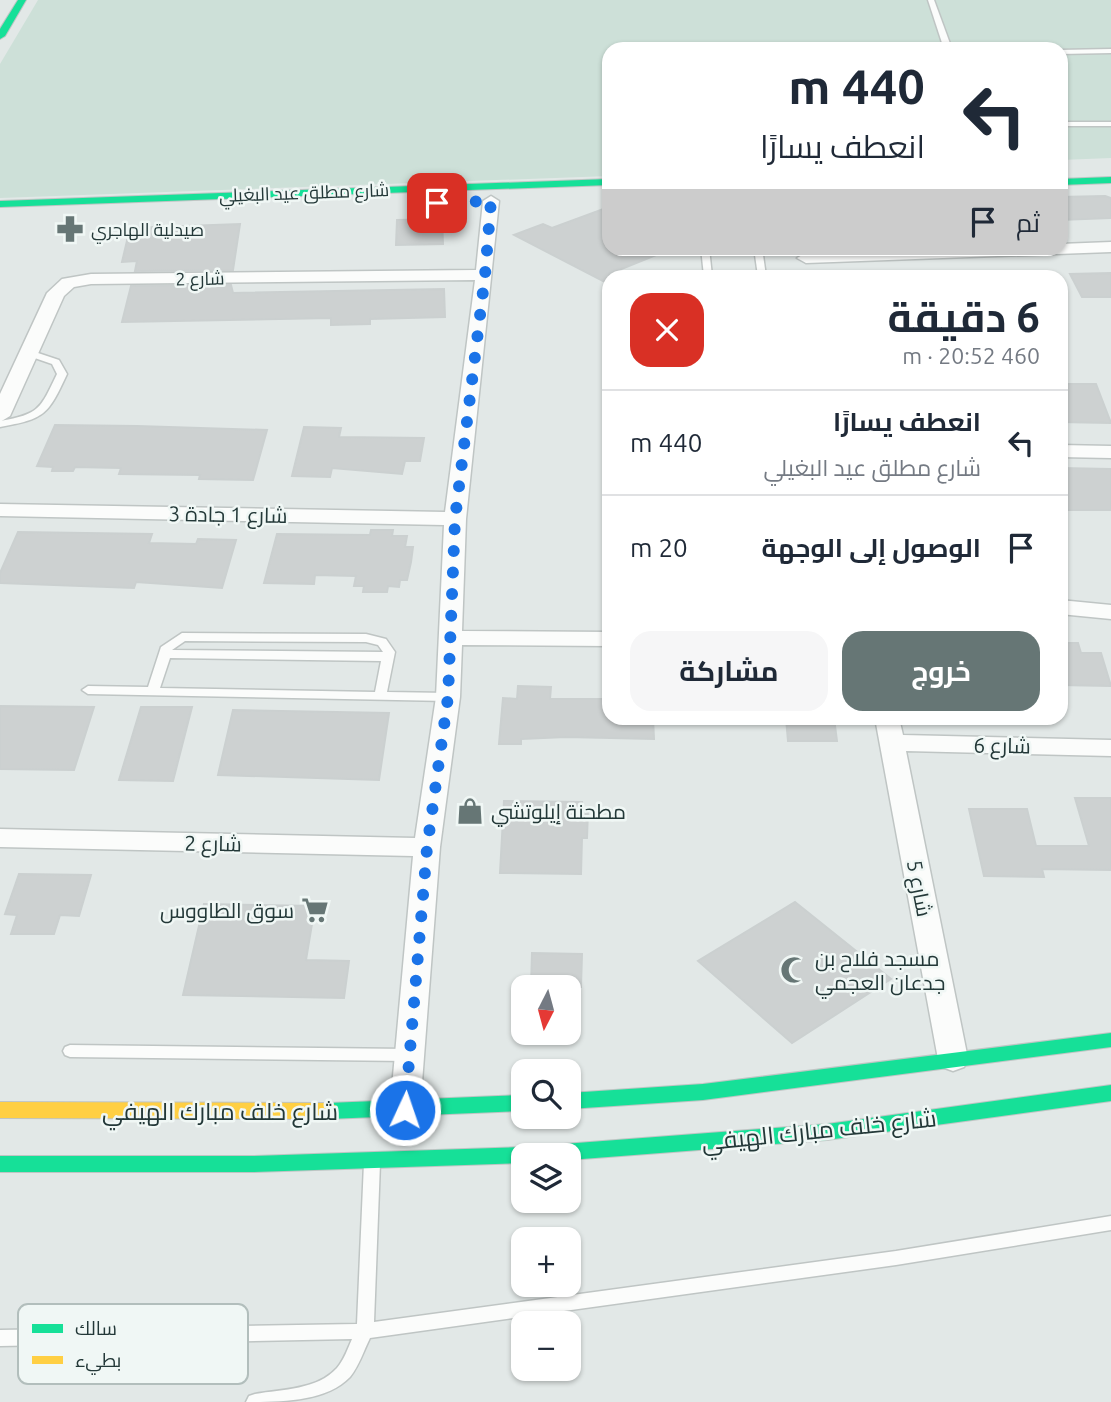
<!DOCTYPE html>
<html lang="ar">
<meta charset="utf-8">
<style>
:root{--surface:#fff;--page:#f6f6f7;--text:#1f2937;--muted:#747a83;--line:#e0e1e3;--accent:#667675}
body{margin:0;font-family:Ubuntu,Cairo,sans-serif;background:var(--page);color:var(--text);direction:rtl;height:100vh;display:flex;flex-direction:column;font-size:26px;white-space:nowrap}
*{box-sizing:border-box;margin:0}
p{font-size:23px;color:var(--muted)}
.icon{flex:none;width:38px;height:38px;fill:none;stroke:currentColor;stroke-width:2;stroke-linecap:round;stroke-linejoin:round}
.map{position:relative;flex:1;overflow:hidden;direction:ltr}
.drawer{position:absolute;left:602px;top:270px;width:466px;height:455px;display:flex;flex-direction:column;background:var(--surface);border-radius:21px;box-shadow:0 2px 5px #0004;direction:rtl}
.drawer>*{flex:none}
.hud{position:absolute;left:602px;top:42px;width:466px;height:214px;border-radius:21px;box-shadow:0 2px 5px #0004;direction:rtl;background:#fff;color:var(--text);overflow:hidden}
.needle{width:46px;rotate:186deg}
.fabs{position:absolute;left:511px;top:975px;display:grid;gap:14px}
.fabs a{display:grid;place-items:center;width:70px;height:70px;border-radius:14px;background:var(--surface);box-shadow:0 2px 5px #0004;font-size:35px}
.pin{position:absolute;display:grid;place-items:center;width:60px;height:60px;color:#fff;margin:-30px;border-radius:14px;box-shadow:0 4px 10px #0006}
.me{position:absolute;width:77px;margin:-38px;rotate:3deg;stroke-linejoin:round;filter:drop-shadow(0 0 5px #0008)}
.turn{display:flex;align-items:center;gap:24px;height:147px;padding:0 28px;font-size:32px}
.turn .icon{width:91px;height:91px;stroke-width:2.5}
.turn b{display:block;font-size:49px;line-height:60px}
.then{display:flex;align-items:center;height:66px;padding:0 28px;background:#0003;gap:14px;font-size:26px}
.round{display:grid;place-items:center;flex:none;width:74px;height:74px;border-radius:21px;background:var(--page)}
.headline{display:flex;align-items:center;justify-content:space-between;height:119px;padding:0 28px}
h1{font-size:42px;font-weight:700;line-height:52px}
.action{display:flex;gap:14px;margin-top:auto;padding:14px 28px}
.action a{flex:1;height:80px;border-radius:21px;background:var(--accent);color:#fff;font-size:28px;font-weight:700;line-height:80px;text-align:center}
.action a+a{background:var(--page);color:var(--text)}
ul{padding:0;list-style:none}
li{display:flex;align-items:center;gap:21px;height:105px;padding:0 28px;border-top:2px solid var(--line)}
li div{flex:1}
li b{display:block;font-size:26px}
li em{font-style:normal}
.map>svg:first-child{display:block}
</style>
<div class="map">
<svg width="1111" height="1402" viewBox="0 0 1111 1402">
<rect width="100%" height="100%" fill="#e2e8e7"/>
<polygon fill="#cde0d8" points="38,0 1111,0 1111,158 1061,160 1060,49 609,49 609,176 0,198 0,64"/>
<g fill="#cdd1d1" stroke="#cbd0d0" stroke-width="2">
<polygon points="1105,196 1111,198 1111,218 1060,220 1060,197"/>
<polygon points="609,207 609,248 671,249 609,274 609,284 514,235 543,224 552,228"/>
<polygon points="442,219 443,244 396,245 397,220"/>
<polygon points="240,224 233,270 135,271 137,261 122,262 130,228"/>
<polygon points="1111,273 1111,297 1082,297 1070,274"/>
<polygon points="231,285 233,293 444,289 445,317 370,319 370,324 331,325 331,318 122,322 131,286"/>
<polygon points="1060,384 1096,384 1111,423 1060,422"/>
<polygon points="55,425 137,426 267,430 253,480 199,479 200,475 119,474 121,468 75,467 73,471 52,471 53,467 37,466"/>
<polygon points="304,427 341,428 339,437 424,438 420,461 405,461 402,474 332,468 330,477 292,476"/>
<polygon points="1060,468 1111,469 1111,510 1060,510"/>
<polygon points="371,530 393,530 392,536 407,536 405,547 413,547 411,562 407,580 400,580 399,587 388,586 387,592 363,592 364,586 354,586 356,576 315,575 314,584 264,583 277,534 370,535"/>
<polygon points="18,532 152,534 149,543 196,544 198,539 236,540 222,588 136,582 134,588 0,583 0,573"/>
<polygon points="1060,643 1078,643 1081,653 1101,653 1111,686 1060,685"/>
<polygon points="518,686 551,687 550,699 609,699 609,718 653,718 654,739 566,737 521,739 521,744 499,744 503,698 517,699"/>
<polygon points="0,706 94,707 74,770 0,769"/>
<polygon points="141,707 192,707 173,781 119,780"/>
<polygon points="233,710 389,713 379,780 218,775"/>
<polygon points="786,718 834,718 837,741 788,741"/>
<polygon points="1075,798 1111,798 1111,870 1042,869 1044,877 984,876 969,809 1027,809 1036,846 1089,846"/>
<polygon points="504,801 582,802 583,810 588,810 587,838 582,838 581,874 500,873"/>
<polygon points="19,874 91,875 79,916 60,915 54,934 11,934 17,915 5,914"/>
<polygon points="795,902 891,979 792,1043 698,961"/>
<polygon points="204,904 315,906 306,960 349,961 344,998 183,995"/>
<polygon points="532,953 582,954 581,987 531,987"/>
</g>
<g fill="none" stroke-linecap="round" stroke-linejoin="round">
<defs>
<g id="lane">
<polygon points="928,0 934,0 952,49 944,49"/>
<polygon points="1111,49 1111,53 1060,54 1060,50"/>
<rect x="1060" y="122" width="51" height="4"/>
<polygon points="701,248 709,248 712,276 704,276"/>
<polygon points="754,248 762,248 766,276 758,276"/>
<path d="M29 350 59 360 67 374C48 415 45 419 0 427V421C40 414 40 409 57 374L52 364 26 355V351Z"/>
<path d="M182 633 366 634 386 639 395 652 387 692 448 693 454 697 448 701 88 694 82 690 88 686 148 687 161 647ZM185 641 366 642 378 645 383 652 172 650ZM170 658 381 661 375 692 160 688Z"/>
<polygon points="70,1045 408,1049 413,1051 415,1055 413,1059 408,1061 70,1057 65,1055 63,1051 65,1047"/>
<path d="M372 1157 378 1158 380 1163 374 1322 896 1251 1111 1216V1230L896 1265 370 1338C364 1350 359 1366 350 1377 326 1402 281 1402 246 1402L249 1396 255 1394C283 1389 317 1390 337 1368 344 1360 348 1348 352 1339L0 1346V1330L357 1324 364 1163 366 1158Z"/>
</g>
<g id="street">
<polygon points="491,196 499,201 466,519 462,631 609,632 609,646 462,645 460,697 440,847 420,1109 416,1118 405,1121 394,1118 390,1109 413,856 0,847 0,829 415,838 436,697 444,525 0,516 0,504 445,512 475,280 91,284 74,287 64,296 10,416 0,422 0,394 47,293 62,279 91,274 476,270 483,201"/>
<polygon points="1111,242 1111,252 806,263 797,258 806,253 1060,248 1060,244"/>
<polygon points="1060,445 1111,446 1111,458 1060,457"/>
<polygon points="1060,600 1111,605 1111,619 1060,614"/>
<polygon points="875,718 899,718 903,735 1111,740 1111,756 906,751 968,1059 964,1067 953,1071 942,1067 938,1059"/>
</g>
<g id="fast">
<polygon points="18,0 26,0 5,36 0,39 0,29"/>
<polygon points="1111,177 1111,183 1060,185 1060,179"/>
<polygon points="609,179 609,185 0,207 0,201"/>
<polygon points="1111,1033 1111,1047 703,1100 569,1109 569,1093 703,1084"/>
<polygon points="1111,1085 1111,1101 827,1140 569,1160 569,1155 523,1155 523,1163 253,1172 0,1172 0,1156 253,1156 524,1147 827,1124"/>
<polygon points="523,1095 523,1111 328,1119 321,1117 318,1111 321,1105 328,1103"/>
</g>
<polygon id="slow" points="0,1102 328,1103 335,1105 338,1111 335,1117 328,1119 0,1118"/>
</defs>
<use href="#lane" stroke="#bfc5c4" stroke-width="3"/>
<use href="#street" stroke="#bfc5c4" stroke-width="3"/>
<use href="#fast" stroke="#bfc5c4" stroke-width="2"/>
<use href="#slow" stroke="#bfc5c4" stroke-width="2"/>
<use href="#lane" fill="#fbfcfb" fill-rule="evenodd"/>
<use href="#street" fill="#fbfcfb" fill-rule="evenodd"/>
<use href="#fast" fill="#16e098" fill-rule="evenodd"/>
<use href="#slow" fill="#ffcf43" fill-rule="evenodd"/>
</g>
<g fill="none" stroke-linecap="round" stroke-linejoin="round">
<polyline stroke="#1a73e8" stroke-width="12" stroke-dasharray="0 21.6" points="405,1110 427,848 448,697 455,519 485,275 491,201 437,203"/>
</g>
<defs>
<symbol id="pharmacy-bare" viewBox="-9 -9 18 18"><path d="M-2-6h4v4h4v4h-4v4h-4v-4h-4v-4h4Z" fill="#667675" stroke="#f0f7f5" stroke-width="2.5" paint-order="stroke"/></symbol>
<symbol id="shop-bare" viewBox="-9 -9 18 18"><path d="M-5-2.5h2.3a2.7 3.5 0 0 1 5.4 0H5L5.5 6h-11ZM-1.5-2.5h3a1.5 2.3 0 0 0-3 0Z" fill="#667675" stroke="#f0f7f5" stroke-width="2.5" paint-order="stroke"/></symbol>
<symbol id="supermarket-bare" viewBox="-9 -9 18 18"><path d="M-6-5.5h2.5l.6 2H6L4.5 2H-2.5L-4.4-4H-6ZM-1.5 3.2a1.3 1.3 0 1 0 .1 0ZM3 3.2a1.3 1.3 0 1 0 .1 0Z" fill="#667675" stroke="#f0f7f5" stroke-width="2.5" paint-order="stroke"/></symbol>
<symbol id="mosque-bare" viewBox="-9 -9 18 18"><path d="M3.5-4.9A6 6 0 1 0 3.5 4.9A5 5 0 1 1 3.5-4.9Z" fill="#667675" stroke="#f0f7f5" stroke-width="2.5" paint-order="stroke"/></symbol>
</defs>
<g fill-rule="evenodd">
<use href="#pharmacy-bare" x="51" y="210" width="38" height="38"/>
<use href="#shop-bare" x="451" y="792" width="38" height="38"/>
<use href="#supermarket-bare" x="296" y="891" width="38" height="38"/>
<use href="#mosque-bare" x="775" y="951" width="38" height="38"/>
</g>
<g text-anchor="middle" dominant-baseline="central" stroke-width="5" stroke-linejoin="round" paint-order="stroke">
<g font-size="18" fill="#233838" stroke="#f0f7f5">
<text transform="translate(304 192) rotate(-2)">شارع مطلق عيد البغيلي</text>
<text transform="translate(200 278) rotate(-1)">شارع 2</text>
</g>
<g font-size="18" fill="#233838" stroke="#f0f7f5" text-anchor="start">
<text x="91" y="229">صيدلية الهاجري</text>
</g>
<g font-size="21" fill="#233838" stroke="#f0f7f5">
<text transform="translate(228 514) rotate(1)">شارع 1 جادة 3</text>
<text transform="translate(1002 745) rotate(1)">شارع 6</text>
<text transform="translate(213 843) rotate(1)">شارع 2</text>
<text transform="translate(920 888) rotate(79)">شارع 5</text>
</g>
<g font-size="21" fill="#233838" stroke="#f0f7f5" text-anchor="start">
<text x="491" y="811">مطحنة إيلوتشي</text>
<text x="294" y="910" text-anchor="end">سوق الطاووس</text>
<text x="815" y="958">مسجد فلاح بن<tspan x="815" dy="24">جدعان العجمي</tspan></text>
</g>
<g font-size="24" fill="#233838" stroke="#f0f7f5">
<text x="220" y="1111">شارع خلف مبارك الهيفي</text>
<text transform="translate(819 1130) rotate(-6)">شارع خلف مبارك الهيفي</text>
</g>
</g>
<rect x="18" y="1304" width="230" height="80" rx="10" fill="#f0f7f5" stroke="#b2bebc" stroke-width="2"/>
<rect x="32" y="1324" width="31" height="9" fill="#16e098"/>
<rect x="32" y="1356" width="31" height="8" fill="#ffcf43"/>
<g font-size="19" fill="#233838">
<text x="75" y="1335">سالك</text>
<text x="75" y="1367">بطيء</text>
</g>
</svg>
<div class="fabs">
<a><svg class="needle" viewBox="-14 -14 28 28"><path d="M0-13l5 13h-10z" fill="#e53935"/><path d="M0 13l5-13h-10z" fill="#747a83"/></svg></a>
<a><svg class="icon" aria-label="search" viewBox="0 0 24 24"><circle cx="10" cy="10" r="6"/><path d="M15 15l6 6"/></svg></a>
<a><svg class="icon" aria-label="layers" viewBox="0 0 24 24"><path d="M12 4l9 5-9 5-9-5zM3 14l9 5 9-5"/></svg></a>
<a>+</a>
<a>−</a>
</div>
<div class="pin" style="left:437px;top:203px;background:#d93025"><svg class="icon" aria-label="arrive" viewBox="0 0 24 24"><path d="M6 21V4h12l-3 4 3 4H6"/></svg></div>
<svg class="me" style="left:405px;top:1110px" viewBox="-20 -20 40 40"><circle r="17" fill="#1a73e8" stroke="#fff" stroke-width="3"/><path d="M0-11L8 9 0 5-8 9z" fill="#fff"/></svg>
<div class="hud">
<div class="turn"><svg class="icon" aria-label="left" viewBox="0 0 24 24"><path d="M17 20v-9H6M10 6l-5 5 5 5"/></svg><div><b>440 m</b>انعطف يسارًا</div></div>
<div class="then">ثم<svg class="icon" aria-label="arrive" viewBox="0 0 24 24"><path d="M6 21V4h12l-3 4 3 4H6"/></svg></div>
</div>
<section class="drawer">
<div class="headline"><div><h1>6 دقيقة</h1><p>460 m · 20:52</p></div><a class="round" style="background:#d93025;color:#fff"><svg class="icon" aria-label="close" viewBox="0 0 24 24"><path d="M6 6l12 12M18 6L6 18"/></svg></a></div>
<ul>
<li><svg class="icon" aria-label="left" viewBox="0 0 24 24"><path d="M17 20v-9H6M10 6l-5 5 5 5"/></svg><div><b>انعطف يسارًا</b><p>شارع مطلق عيد البغيلي</p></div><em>440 m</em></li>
<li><svg class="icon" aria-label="arrive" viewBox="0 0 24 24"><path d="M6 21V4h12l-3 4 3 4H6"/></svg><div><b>الوصول إلى الوجهة</b></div><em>20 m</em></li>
</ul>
<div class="action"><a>خروج</a><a>مشاركة</a></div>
</section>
</div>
